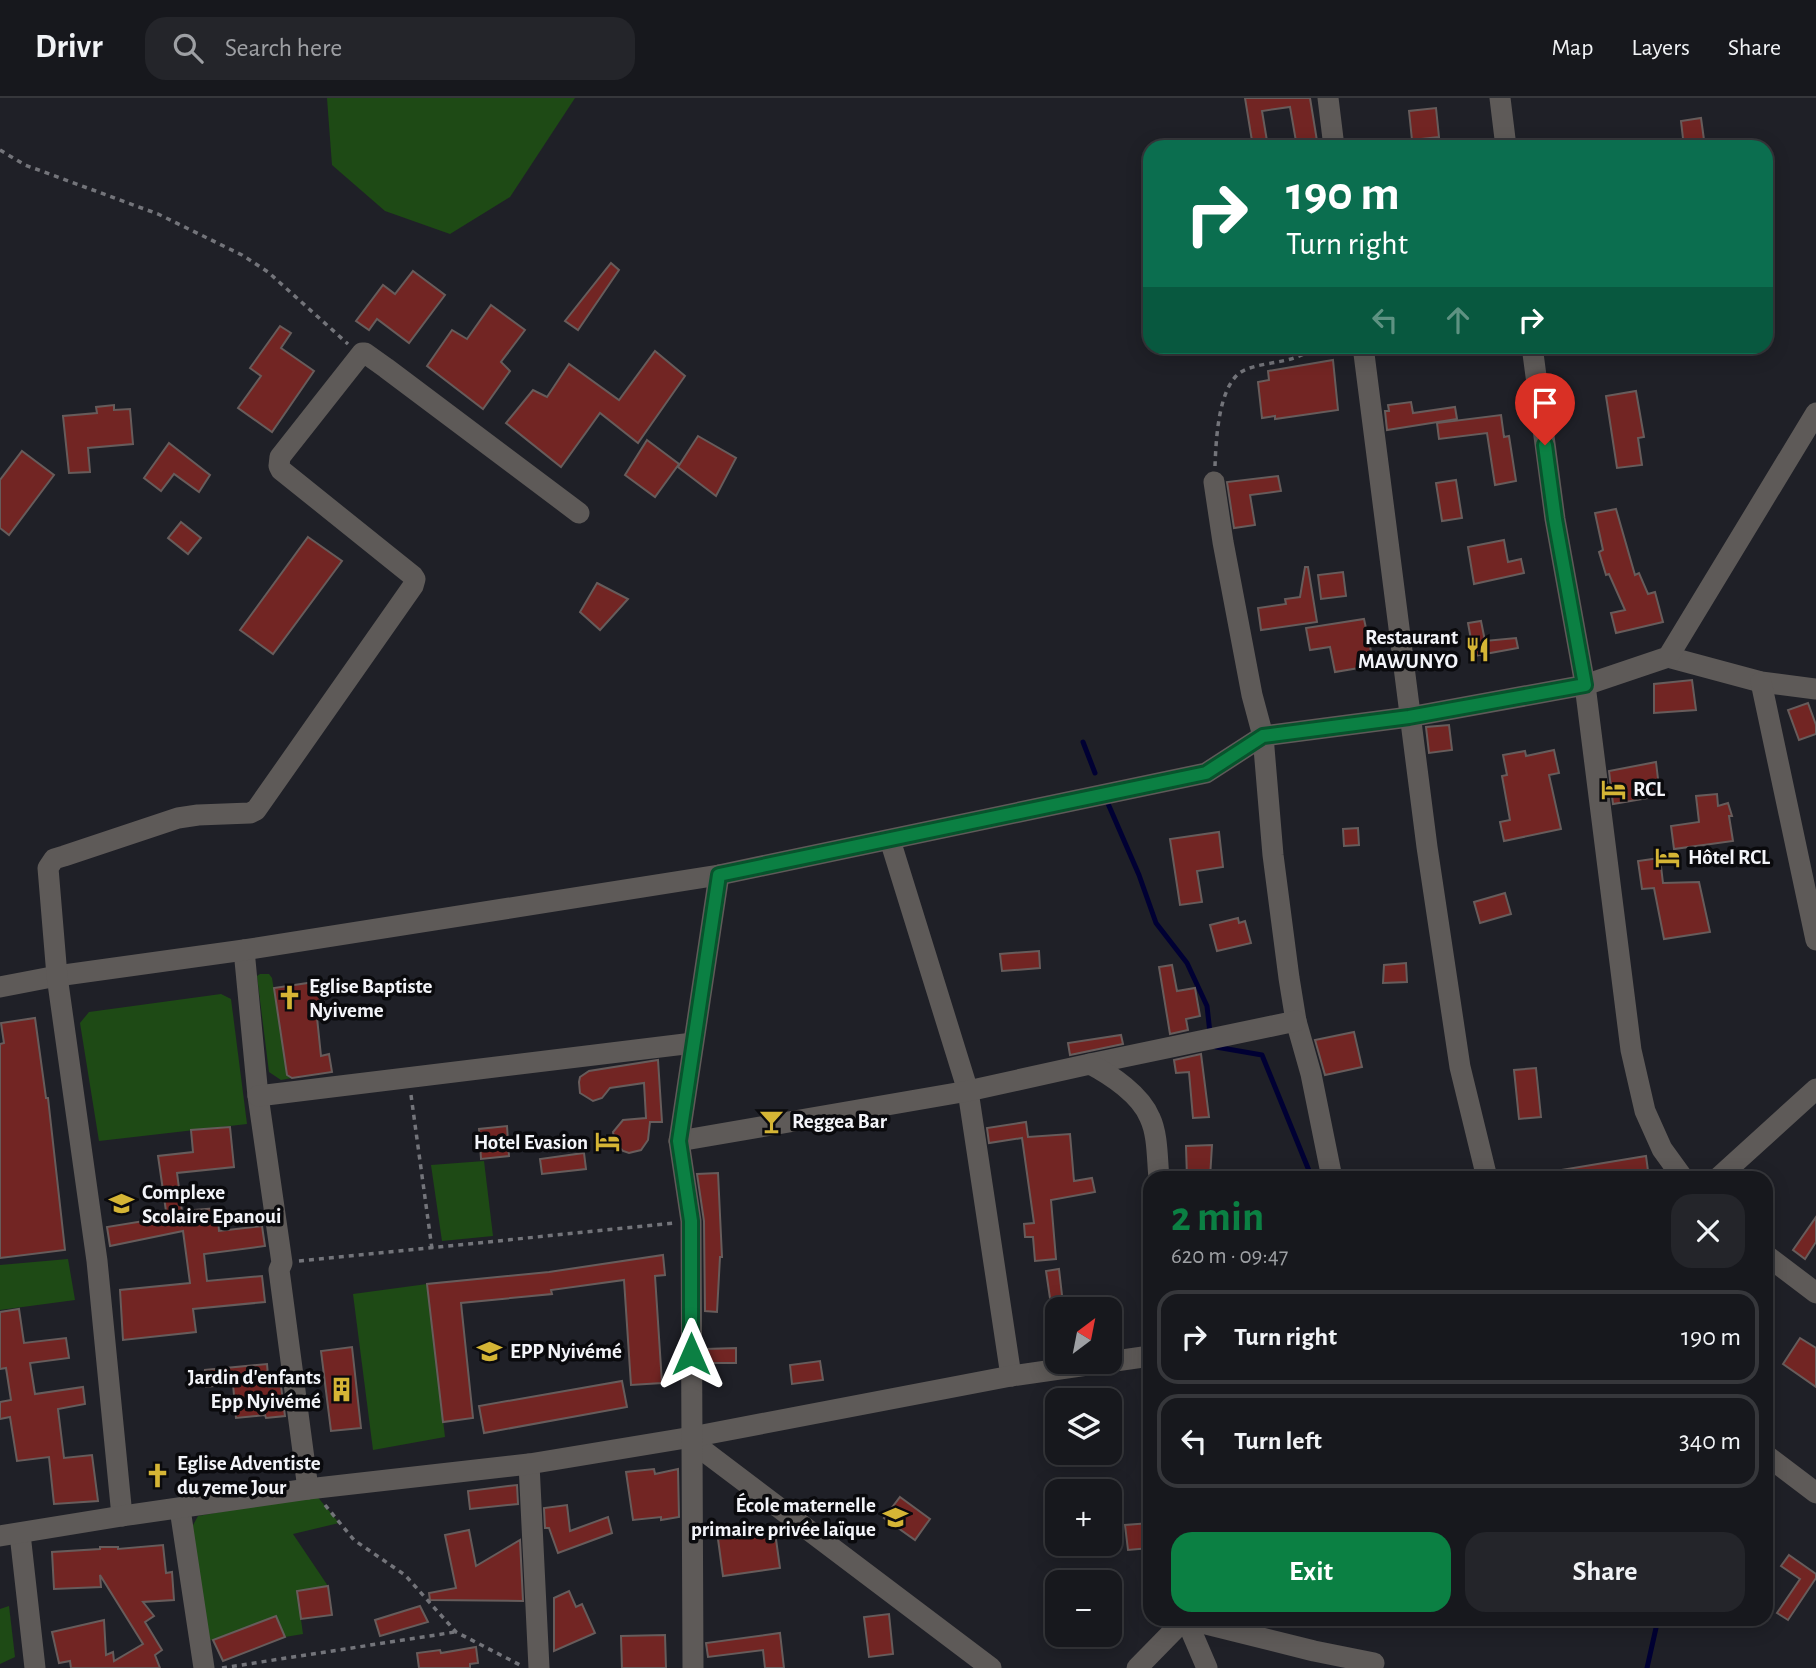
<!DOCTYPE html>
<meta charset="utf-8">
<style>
:root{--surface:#17181d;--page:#24252a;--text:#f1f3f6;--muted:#9ea0a4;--line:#36373b;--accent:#0b8043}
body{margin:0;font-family:"Alegreya Sans",sans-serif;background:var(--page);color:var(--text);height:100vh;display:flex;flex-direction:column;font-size:26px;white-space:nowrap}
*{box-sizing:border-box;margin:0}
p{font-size:23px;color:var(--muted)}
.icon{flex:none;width:38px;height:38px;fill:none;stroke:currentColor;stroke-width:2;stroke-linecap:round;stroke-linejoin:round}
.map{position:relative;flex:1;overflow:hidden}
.drawer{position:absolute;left:1143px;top:1073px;width:630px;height:455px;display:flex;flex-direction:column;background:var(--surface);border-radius:21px;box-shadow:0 4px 18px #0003,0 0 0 2px var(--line)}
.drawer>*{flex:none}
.hud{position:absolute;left:1143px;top:42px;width:630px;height:214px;border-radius:21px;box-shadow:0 4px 18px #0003,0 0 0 2px var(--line);background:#0b6e4f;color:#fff;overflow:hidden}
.needle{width:46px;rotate:32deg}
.controls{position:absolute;left:1045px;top:1199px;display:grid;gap:14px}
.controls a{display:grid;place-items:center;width:77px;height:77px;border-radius:14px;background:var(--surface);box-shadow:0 4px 18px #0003,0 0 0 2px var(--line);font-size:35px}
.pin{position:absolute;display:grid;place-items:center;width:60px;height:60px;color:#fff;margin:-72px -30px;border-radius:50% 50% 50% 0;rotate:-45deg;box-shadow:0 0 7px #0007}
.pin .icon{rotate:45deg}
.me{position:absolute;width:77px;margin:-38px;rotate:0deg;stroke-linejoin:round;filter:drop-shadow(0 0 5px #0008)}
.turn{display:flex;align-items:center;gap:24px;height:147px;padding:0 28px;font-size:32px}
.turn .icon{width:91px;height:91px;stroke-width:2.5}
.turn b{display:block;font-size:49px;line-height:60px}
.lanes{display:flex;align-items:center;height:66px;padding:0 28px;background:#0003;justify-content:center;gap:35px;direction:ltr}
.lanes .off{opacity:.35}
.round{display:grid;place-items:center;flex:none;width:74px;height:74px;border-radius:21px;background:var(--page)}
.overview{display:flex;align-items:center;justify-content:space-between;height:119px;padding:0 28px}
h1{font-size:42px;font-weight:700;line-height:52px;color:var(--accent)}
.primary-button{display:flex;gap:14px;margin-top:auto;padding:14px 28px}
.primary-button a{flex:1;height:80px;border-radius:21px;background:var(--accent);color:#fff;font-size:28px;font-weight:700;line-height:80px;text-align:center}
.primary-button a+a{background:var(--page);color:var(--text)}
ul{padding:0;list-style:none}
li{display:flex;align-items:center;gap:21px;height:94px;margin:0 14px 10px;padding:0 14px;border:4px solid var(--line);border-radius:21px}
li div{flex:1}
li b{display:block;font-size:26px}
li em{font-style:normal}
header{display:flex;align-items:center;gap:42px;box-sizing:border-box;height:98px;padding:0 35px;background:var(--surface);border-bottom:2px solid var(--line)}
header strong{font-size:33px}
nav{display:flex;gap:38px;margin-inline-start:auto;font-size:24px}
.search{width:490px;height:63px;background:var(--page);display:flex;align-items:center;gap:18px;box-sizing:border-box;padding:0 24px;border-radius:21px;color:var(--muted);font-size:26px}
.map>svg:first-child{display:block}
</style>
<header>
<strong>Drivr</strong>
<div class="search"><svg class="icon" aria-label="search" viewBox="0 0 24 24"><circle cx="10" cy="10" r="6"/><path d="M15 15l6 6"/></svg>Search here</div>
<nav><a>Map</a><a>Layers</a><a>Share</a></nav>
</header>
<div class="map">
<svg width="1816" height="1570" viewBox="0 0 1816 1570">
<rect width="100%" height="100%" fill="#1f2027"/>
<g fill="#1e4a15">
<polygon points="327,0 575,0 510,99 450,136 385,113 332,67"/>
<polygon points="260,876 269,876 272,880 287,976 292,980 281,982 269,974 257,878"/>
<polygon points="221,896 231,901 247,1026 99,1043 80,925 89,914"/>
<polygon points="484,1063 493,1138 442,1143 431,1067"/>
<polygon points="68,1161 75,1202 0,1212 0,1167"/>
<polygon points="427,1186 445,1339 373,1352 353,1196"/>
<polygon points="316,1397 339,1425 293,1436 328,1488 297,1493 303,1536 285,1539 276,1518 209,1543 192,1429 198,1418"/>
<polygon points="9,1508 15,1559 0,1566 0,1511"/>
</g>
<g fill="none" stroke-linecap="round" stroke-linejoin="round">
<g stroke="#003" stroke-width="5">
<polyline points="1083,644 1095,675"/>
<polyline points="1106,701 1139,777 1156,825 1187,865 1207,908 1210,935"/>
<polyline points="1216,949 1262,957 1312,1080"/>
<polyline points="1647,1570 1656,1530 1653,1521"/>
</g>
</g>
<g fill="#722523" stroke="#675c5b" stroke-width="2">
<polygon points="1245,0 1310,0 1318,49 1297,49 1290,9 1262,13 1268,49 1253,49"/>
<polygon points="1436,10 1439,39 1412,42 1409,13"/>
<polygon points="1701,20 1705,49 1684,49 1681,23"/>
<polygon points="611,165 619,172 578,232 565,223"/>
<polygon points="413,173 445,197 409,245 377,221 369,232 356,223 383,187 395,196"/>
<polygon points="491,207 525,232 501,264 510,273 483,311 427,268 452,232 467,241"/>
<polygon points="280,228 291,235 281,250 314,273 272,334 238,310 261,278 250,270"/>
<polygon points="655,253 685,278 638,345 600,315 561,369 506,325 533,292 547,299 569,266 619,302"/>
<polygon points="1333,262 1338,312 1275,321 1275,318 1262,320 1258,284 1269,282 1268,273"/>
<polygon points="1636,293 1644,339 1638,340 1642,367 1617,370 1606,298"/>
<polygon points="1411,304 1413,315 1455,309 1457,321 1387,332 1385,313 1389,313 1388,307"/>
<polygon points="114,307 114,312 130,311 133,346 88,350 90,374 69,375 63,318 97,315 96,309"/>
<polygon points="1501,317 1504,339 1509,338 1516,383 1495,387 1487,335 1439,341 1437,325"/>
<polygon points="698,338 736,360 716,398 678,369"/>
<polygon points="647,342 679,366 655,399 625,377"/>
<polygon points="169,345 210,377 199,394 174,376 161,393 144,380"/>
<polygon points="22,353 54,377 9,437 0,430 0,382"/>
<polygon points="1278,378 1281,393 1250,397 1255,427 1234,430 1227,384"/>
<polygon points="1456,382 1462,420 1442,423 1436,385"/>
<polygon points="1616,411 1635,477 1639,475 1648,496 1655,494 1663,524 1616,535 1611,515 1625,512 1609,476 1606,477 1599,454 1603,452 1595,415"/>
<polygon points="181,424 201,440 188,456 168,440"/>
<polygon points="308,439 342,463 273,556 240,532"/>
<polygon points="1504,442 1508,464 1521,461 1524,475 1474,486 1468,449"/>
<polygon points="1305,469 1308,469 1317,524 1261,532 1258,510 1286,506 1285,501 1300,499"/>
<polygon points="1343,474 1346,498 1321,501 1318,477"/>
<polygon points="597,485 628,501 600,532 580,514"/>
<polygon points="1364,521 1374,567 1359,571 1359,570 1335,574 1330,549 1310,552 1306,530"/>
<polygon points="1481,523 1485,543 1516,540 1518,550 1474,558 1468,525"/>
<polygon points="1692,582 1696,612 1654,615 1654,586"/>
<polygon points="1808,605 1816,627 1816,636 1799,642 1788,612"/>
<polygon points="1449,627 1452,652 1429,655 1426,629"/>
<polygon points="1554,652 1559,675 1549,677 1561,731 1504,743 1500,724 1510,722 1502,678 1507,677 1503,657 1525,653 1526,658"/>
<polygon points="1656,664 1660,698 1613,706 1609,673"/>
<polygon points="1717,696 1718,708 1728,705 1732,718 1729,718 1733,743 1674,751 1671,728 1699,724 1696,698"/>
<polygon points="1358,730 1359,747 1344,748 1343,731"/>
<polygon points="1219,734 1223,769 1197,773 1202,804 1180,807 1170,741"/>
<polygon points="1660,760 1663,785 1699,784 1710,834 1664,841 1654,790 1642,791 1638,763"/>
<polygon points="1505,795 1511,816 1480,825 1474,804"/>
<polygon points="1238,820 1239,825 1245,823 1251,845 1217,853 1210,827"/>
<polygon points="1039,853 1040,870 1002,873 1000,856"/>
<polygon points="1406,865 1407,884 1383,885 1384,867"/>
<polygon points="1172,867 1177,893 1195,890 1200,918 1186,921 1188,932 1170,936 1159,869"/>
<polygon points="321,883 325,909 316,910 321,958 329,956 332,974 292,980 287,977 274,890"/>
<polygon points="35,920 46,1000 48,1000 65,1152 0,1160 0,946 4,945 1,925"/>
<polygon points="1354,934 1362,969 1325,977 1315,942"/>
<polygon points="1121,937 1123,946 1070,957 1068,945"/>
<polygon points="1201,956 1209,1019 1193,1020 1189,974 1176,975 1174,962"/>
<polygon points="658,962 662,1024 650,1024 648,1042 641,1052 629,1055 623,1053 615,1045 613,1034 623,1022 646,1020 644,985 610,990 602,1000 593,1003 580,995 579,984 580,979 589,973"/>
<polygon points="1536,970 1541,1019 1519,1021 1514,972"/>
<polygon points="1026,1024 1028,1039 1070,1036 1074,1083 1092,1080 1095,1094 1051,1102 1056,1161 1035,1163 1033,1139 1025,1139 1024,1126 1034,1125 1022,1040 989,1045 987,1030"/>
<polygon points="507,1028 509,1058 481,1061 479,1031"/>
<polygon points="230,1029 234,1069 177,1075 182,1113 217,1110 219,1133 262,1128 265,1148 204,1156 207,1183 262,1178 265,1204 193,1211 196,1234 123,1242 120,1192 190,1185 183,1133 110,1148 107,1129 144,1123 143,1117 166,1113 158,1058 193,1054 191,1032"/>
<polygon points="1212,1047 1210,1080 1187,1080 1186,1048"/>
<polygon points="584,1055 586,1071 542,1076 540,1061"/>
<polygon points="1646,1058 1649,1080 1562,1080 1561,1072"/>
<polygon points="718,1075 722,1159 720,1159 717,1214 705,1213 704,1123 697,1076"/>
<polygon points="1816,1119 1816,1144 1805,1161 1793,1152"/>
<polygon points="663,1157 665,1177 655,1178 662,1285 631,1287 624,1182 551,1192 552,1196 461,1205 473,1320 443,1324 427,1186 549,1174"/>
<polygon points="1059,1171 1063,1206 1051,1207 1046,1173"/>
<polygon points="19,1211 24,1245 66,1240 69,1260 30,1265 35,1296 83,1289 85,1306 58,1311 64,1360 92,1357 98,1403 54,1406 49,1359 17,1363 10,1319 0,1321 0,1304 11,1302 6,1270 0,1271 0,1214"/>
<polygon points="1800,1240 1816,1250 1816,1289 1783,1266"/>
<polygon points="352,1249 361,1330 331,1333 321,1253"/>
<polygon points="736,1250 736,1265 705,1265 705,1251"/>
<polygon points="820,1263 823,1282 792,1286 790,1267"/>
<polygon points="267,1266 269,1289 281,1288 285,1318 266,1320 265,1317 236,1320 233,1286 206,1289 205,1272"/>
<polygon points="622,1283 627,1309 484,1335 479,1308"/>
<polygon points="654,1371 655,1376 678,1371 679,1419 661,1422 661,1419 633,1422 626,1374"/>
<polygon points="517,1387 518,1406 470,1411 468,1393"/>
<polygon points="900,1399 930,1421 915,1442 884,1420"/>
<polygon points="567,1407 570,1433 608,1419 612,1435 558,1455 549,1430 545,1430 544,1410"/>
<polygon points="1150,1425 1150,1450 1128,1452 1125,1427"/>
<polygon points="469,1432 476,1468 520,1442 523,1503 430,1502 429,1495 456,1490 445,1437"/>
<polygon points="775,1434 780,1470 723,1478 718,1441"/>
<polygon points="163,1447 166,1475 172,1474 174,1502 143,1504 154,1518 145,1524 162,1552 155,1557 160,1570 71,1570 70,1563 59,1565 52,1534 104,1522 106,1557 113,1554 114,1563 143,1546 100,1477 101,1489 54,1491 52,1454 100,1451 100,1449 118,1449 118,1451"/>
<polygon points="1789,1457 1816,1476 1816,1480 1788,1522 1777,1515 1800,1481 1781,1468"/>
<polygon points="328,1488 332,1517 301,1521 297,1493"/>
<polygon points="569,1493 576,1509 582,1506 595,1535 554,1553 554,1500"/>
<polygon points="420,1508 428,1524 380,1538 375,1522"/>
<polygon points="889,1516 893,1556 869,1559 864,1519"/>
<polygon points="276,1518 285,1539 223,1563 213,1542"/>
<polygon points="780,1535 784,1570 765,1570 763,1552 708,1559 706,1545"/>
<polygon points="665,1537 666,1570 622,1570 621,1538"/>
<polygon points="476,1549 478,1565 470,1566 470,1570 419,1570 417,1555 440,1552 441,1555"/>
</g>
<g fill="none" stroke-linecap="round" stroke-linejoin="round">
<g stroke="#73747a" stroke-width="3.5" stroke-dasharray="5 5" stroke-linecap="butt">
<polyline points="0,52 25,67 158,116 242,157 268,174 348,246"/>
<path d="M1215 368C1216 343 1218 289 1241 274 1253 266 1280 265 1294 260 1303 257 1311 252 1320 248"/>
<polyline points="411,997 432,1151"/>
<polyline points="299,1163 675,1125"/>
<polyline points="325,1407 354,1442 405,1477 456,1534 522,1568"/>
<polyline points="222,1570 455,1534"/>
</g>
<g stroke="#5e5a58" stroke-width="21">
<polyline points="1328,0 1334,49"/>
<polyline points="1500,0 1506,49"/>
<polyline points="1363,248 1427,749 1460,969 1487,1080"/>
<polyline points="1532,248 1555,421 1585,587 1631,952 1645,1013 1662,1051 1683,1080"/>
<polyline points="1214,384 1223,444 1252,597 1263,638 1273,757 1289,880 1296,923 1311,976 1332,1080"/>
<polyline points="1668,559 1761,584 1816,591"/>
<polyline points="1761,584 1816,842"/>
<polyline points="890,742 968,993 1011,1278"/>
<polyline points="244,852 258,998 282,1165 279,1172 308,1391"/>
<polyline points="0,889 57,878 244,852 719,777 1206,675 1263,638 1409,619 1585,587 1668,559 1816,315"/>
<polyline points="1090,966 1296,923"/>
<polyline points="258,998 693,945"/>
<path d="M679 1043 968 993 1090 966C1111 977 1141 997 1150 1020 1158 1037 1157 1061 1159 1080"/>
<polyline points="1718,1080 1816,991"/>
<polyline points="1766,1157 1816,1195"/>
<polyline points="692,1344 991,1570"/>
<polyline points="1766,1357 1816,1395"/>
<polyline points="529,1366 539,1570"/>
<polyline points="180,1411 204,1570"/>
<polyline points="122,1418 97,1163 57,878 48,770 54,761 64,758 178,720 198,717 250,715 256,712 413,488 415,481 413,478 281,372 279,368 280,359 362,255 365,255 386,270 579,415"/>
<polyline points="20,1436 35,1570"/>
<polyline points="0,1438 122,1418 308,1391 529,1366 692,1339 1011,1278 1150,1258"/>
<polyline points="1186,1521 1314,1553 1374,1565"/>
<polyline points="1186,1521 1207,1570"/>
<polyline points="693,1570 691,1123 679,1043 719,777"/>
<polyline points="1137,1570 1185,1521"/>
</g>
</g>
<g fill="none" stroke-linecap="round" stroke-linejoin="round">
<defs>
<polyline id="route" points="691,1256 691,1123 679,1043 719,777 1206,675 1263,638 1409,619 1585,587 1555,421 1545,347"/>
</defs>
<use href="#route" stroke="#07532c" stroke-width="18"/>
<use href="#route" stroke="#0b8043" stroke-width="12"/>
</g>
<defs>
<symbol id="restaurant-bare" viewBox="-9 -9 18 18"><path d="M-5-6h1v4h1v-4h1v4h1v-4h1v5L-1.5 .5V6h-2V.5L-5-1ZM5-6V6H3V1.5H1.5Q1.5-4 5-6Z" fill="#d5b535" stroke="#0a0a0d" stroke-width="2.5" paint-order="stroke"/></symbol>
<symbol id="hotel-bare" viewBox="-9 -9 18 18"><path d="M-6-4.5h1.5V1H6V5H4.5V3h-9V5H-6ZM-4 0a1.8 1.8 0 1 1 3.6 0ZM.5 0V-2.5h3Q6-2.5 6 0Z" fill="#d5b535" stroke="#0a0a0d" stroke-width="2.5" paint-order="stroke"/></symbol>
<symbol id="church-bare" viewBox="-9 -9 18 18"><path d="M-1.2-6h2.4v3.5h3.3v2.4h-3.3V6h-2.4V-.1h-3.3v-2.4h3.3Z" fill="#d5b535" stroke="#0a0a0d" stroke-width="2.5" paint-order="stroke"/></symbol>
<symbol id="bar-bare" viewBox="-9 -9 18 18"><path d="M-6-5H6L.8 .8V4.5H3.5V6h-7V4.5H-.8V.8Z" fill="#d5b535" stroke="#0a0a0d" stroke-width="2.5" paint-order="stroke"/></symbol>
<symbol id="school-bare" viewBox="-9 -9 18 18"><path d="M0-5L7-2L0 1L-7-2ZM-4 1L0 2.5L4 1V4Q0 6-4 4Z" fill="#d5b535" stroke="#0a0a0d" stroke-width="2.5" paint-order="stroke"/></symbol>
<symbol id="building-bare" viewBox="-9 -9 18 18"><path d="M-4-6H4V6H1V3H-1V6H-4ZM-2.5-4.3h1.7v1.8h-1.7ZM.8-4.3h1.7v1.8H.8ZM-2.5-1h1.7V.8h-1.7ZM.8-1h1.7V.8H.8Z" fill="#d5b535" stroke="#0a0a0d" stroke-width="2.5" paint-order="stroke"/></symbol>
</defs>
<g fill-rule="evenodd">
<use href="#restaurant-bare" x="1460" y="534" width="35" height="35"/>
<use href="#hotel-bare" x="1596" y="674" width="35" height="35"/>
<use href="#hotel-bare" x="1650" y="742" width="35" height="35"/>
<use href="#church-bare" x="272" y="882" width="35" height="35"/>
<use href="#bar-bare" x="754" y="1006" width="35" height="35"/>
<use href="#hotel-bare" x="590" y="1026" width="35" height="35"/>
<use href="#school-bare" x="104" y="1088" width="35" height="35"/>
<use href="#school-bare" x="472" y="1236" width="35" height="35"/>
<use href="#building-bare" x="324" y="1274" width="35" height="35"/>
<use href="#church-bare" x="140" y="1360" width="35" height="35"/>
<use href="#school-bare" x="878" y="1402" width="35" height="35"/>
</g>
<g text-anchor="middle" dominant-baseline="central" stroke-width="7" stroke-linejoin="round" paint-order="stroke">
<g font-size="21" font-weight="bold" fill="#f3f4f9" stroke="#0a0a0d" text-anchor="start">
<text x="1458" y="539" text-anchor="end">Restaurant<tspan x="1458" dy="24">MAWUNYO</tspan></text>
<text x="1633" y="691">RCL</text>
<text x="1688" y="759">Hôtel RCL</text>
<text x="309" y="888">Eglise Baptiste<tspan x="309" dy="24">Nyiveme</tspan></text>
<text x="792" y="1023">Reggea Bar</text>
<text x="588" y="1044" text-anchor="end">Hotel Evasion</text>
<text x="142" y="1094">Complexe<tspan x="142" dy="24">Scolaire Epanoui</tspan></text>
<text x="510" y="1253">EPP Nyivémé</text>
<text x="321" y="1279" text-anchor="end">Jardin d'enfants<tspan x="321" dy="24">Epp Nyivémé</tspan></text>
<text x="177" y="1365">Eglise Adventiste<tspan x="177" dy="24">du 7eme Jour</tspan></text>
<text x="876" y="1407" text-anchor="end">École maternelle<tspan x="876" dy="24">primaire privée laïque</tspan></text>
</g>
</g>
</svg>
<div class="controls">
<a><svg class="needle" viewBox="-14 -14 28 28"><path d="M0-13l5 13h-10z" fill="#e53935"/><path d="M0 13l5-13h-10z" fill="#9ea0a4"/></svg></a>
<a><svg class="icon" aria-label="layers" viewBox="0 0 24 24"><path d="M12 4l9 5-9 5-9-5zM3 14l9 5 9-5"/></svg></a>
<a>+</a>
<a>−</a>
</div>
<div class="pin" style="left:1545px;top:347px;background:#d93025"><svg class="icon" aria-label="arrive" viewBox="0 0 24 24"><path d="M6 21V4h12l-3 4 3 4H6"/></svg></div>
<svg class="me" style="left:691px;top:1256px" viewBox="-20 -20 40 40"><path d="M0-17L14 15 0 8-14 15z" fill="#0b8043" stroke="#fff" stroke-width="4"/></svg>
<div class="hud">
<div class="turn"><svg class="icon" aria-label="right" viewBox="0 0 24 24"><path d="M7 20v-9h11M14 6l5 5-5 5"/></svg><div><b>190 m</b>Turn right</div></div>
<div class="lanes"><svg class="icon off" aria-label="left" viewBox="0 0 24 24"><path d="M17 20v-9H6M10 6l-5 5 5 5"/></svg><svg class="icon off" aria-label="ahead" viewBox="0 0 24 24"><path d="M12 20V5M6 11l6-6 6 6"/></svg><svg class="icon" aria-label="right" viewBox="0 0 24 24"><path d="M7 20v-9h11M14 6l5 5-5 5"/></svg></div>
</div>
<section class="drawer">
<div class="overview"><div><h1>2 min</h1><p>620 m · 09:47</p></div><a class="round"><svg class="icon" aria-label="close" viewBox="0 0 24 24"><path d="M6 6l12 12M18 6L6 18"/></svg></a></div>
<ul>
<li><svg class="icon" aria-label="right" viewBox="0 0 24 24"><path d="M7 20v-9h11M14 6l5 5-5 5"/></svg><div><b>Turn right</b></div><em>190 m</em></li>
<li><svg class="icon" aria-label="left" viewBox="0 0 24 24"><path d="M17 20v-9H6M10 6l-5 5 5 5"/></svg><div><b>Turn left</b></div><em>340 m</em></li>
</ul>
<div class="primary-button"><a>Exit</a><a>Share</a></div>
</section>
</div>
